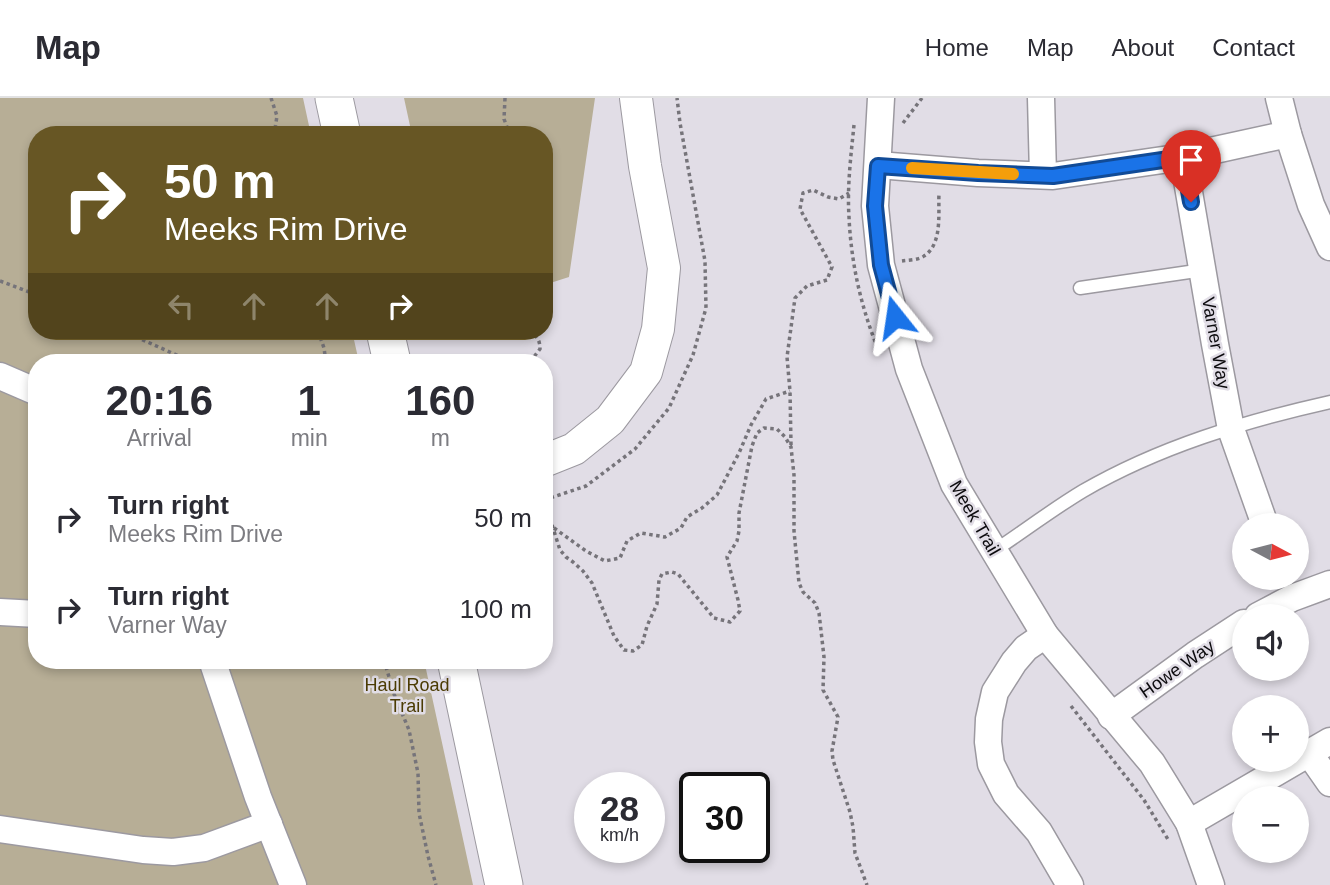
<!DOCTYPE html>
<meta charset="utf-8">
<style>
:root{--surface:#fff;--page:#f7f7f7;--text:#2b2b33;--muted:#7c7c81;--line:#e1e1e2}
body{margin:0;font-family:Arial,sans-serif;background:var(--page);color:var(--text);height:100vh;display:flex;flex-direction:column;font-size:26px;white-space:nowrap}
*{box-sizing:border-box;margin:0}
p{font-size:23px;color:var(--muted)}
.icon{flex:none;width:38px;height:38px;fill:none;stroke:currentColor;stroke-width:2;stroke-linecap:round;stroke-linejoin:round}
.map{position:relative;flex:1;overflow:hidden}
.details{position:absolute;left:28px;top:256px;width:525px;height:315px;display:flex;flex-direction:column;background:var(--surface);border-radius:28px;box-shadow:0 4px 10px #0003}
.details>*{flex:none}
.hud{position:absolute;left:28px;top:28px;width:525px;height:214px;border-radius:28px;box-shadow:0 4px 10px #0003;background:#675624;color:#fff;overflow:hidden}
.needle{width:46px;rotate:97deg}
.buttons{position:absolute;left:1232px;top:415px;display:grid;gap:14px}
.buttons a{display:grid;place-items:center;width:77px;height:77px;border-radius:50%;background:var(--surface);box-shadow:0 4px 10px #0003;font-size:35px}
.speed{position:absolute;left:574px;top:674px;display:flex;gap:14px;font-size:35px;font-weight:700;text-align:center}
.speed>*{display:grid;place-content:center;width:91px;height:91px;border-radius:50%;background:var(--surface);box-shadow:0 4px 10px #0003;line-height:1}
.speed small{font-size:18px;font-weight:400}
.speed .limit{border:4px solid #111;border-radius:10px;background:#fff;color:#111}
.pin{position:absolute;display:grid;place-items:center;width:60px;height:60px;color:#fff;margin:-72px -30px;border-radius:50% 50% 50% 0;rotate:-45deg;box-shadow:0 0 7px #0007}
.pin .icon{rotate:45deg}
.me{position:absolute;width:77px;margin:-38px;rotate:345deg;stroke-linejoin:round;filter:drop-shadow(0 0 5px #0008)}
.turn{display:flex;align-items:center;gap:24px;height:147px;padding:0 21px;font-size:32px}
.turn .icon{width:91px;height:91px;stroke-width:2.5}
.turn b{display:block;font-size:49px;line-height:60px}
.lanes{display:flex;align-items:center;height:66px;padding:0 21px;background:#0003;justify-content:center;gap:35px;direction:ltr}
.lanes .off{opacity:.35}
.eta{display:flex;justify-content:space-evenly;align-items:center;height:119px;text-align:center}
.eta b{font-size:42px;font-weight:600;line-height:49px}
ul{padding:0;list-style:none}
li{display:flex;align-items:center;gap:21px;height:91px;padding:0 21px}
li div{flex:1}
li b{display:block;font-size:26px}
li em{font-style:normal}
header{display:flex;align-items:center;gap:42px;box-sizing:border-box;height:98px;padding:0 35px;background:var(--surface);border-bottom:2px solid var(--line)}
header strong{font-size:33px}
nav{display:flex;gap:38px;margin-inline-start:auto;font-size:24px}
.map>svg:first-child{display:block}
</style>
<header>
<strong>Map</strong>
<nav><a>Home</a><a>Map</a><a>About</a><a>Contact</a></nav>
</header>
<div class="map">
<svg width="1330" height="787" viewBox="0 0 1330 787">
<rect width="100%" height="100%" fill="#e1dde6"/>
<g fill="#b7ae96">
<polygon points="0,0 303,0 311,37 37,37 37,233 352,233 359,264 37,264 37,562 424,562 473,787 0,787"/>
<polygon points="404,0 595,0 569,179 544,187 544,37 412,37"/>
</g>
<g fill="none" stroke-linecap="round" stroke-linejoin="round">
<defs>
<g id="service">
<polyline points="1080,190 1203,172"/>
<path d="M994 453C1024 433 1053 411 1083 393 1159 349 1245 323 1330 304"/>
</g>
<g id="minor">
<polyline points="881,0 875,108 881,167 909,271 954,386 1045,537 1152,665 1189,725 1211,787"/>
<polyline points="1041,0 1043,77"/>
<polyline points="1279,0 1288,36 1311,107 1330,149"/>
<polyline points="1183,59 1215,246 1231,331 1265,427"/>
<polyline points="878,67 978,75 1053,78 1183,59 1288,36"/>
<polyline points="0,278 37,294"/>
<polyline points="0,514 37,516"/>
<polyline points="1258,518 1292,500 1330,486"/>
<polyline points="1045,537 1026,550 1014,564 995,594 989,621 988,644 991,666 1006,696 1039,734 1070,787"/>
<polyline points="212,562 258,699 293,787"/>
<polyline points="1111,618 1195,557 1244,525"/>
<polyline points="1309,655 1330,685"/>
<polyline points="1189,725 1330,643"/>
<polyline points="0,731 143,752 173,754 204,750 269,726"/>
</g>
<polyline id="tertiary" points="544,363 574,351 610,322 646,274 658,231 664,170 645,68 636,0"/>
<g id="secondary">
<polyline points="334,0 342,37"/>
<polyline points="385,233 392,264"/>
<polyline points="456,562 504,787"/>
</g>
</defs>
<use href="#service" stroke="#9c99a0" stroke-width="15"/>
<use href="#minor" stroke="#9c99a0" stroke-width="29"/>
<use href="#tertiary" stroke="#9c99a0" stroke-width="34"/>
<use href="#secondary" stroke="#9c99a0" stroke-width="39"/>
<g stroke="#76747a" stroke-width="3.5" stroke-dasharray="3.5 3.5" stroke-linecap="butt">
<polyline points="271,0 277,18 274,37"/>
<polyline points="505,0 504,21 510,37"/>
<polyline points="903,25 922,0"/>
<path d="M854 27C851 57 847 88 849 119 851 163 860 205 876 246"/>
<path d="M902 163C909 162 919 162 924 158 943 146 938 114 939 95"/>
<polyline points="0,183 37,197"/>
<polyline points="123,233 192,264"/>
<polyline points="318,233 324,250 326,264"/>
<path d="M529 233C537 238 540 242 540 251L530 264"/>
<polyline points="791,347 790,293 787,259 795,200 807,188 827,182 832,169 800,111 803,95 813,92 828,99 839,101 849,95"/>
<polyline points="544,402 586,388 635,351 669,310 693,257 706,210 705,163 680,25 677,0"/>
<polyline points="544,408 547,411 560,452 566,459 573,464 583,473 592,485 614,538 624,552 633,553 642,547 647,528 657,506 659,482 662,476 672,474 678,476 714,520 730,524 740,513 738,502 727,459 737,443 739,433 739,415 752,348 757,335 764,330 777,331 785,339 791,349 794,377 794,433 799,485 803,494 815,505 819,515 824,559 823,592 838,619 832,653 833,662 850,714 853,729 855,755 867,787"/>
<polyline points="554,430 586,453 605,463 620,460 627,443 641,435 665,439 681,430 687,419 702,410 717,397 739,355 751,327 766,301 790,293"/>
<polyline points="384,562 394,596 409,632 418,675 419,715 428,758 436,787"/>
<polyline points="1071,608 1144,702 1169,743"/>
</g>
<use href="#service" stroke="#fff" stroke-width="12"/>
<use href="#minor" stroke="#fff" stroke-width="26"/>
<use href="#tertiary" stroke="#fff" stroke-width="32"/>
<use href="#secondary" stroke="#fff" stroke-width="37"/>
</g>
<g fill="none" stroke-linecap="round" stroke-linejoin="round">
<defs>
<polyline id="route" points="895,219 881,167 875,108 878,68 978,75 1053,78 1183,59 1191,104"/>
</defs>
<use href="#route" stroke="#114b97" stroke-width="18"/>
<use href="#route" stroke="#1a73e8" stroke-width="12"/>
<polyline stroke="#f59e0b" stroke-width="12" points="912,70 1013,76"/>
</g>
<g text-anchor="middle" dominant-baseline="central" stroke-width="5" stroke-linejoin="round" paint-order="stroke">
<g font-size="18" fill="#0c0b0e" stroke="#e1dde6">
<text transform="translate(1216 245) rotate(80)">Varner Way</text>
<text transform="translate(975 420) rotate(60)">Meek Trail</text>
<text transform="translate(1177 571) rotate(-35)">Howe Way</text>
</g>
<g font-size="18" fill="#4b3b03" stroke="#e1dde6">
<text x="407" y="587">Haul Road<tspan x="407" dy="21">Trail</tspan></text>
</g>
</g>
</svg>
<div class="buttons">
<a><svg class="needle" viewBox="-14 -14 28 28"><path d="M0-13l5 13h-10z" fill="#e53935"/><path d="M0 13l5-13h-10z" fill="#7c7c81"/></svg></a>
<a><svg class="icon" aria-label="sound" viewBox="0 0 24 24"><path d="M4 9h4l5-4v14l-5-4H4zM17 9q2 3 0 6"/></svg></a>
<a>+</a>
<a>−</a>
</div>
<div class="speed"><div>28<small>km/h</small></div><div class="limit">30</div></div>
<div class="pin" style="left:1191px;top:104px;background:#d93025"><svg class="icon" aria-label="arrive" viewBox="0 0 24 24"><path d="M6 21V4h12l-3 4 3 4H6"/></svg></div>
<svg class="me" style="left:895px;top:219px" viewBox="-20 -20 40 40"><path d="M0-17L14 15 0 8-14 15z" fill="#1a73e8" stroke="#fff" stroke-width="4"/></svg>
<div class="hud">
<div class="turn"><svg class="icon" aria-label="right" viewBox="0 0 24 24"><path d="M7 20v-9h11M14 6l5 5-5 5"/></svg><div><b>50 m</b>Meeks Rim Drive</div></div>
<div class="lanes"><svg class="icon off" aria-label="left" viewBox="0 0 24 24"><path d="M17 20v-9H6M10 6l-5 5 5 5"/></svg><svg class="icon off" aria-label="ahead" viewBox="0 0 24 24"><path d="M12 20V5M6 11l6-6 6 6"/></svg><svg class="icon off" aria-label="ahead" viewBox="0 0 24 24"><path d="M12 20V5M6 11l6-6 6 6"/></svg><svg class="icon" aria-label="right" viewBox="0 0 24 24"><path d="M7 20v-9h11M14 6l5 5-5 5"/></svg></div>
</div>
<section class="details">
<div class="eta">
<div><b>20:16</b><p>Arrival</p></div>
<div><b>1</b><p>min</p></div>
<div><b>160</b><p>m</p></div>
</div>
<ul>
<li><svg class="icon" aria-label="right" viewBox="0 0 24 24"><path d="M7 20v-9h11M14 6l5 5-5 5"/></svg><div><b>Turn right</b><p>Meeks Rim Drive</p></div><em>50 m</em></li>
<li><svg class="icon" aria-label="right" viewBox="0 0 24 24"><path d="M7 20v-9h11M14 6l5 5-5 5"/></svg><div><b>Turn right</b><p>Varner Way</p></div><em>100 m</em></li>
</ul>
</section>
</div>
